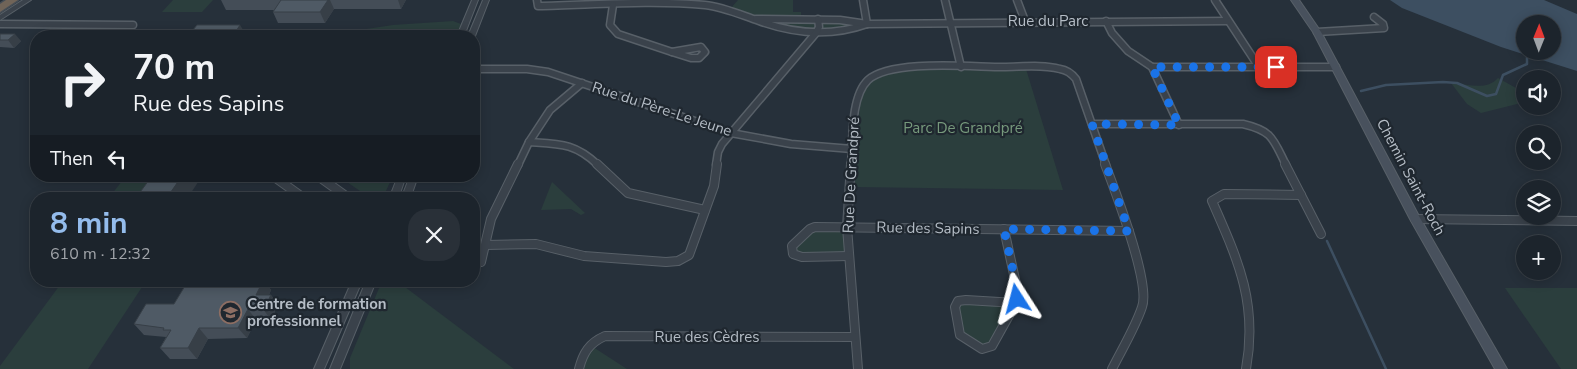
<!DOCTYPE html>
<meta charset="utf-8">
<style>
:root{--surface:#1c242c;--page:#293038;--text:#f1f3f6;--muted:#a0a4a9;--line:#3a4148;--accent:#94bcec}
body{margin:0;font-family:"Nunito Sans",sans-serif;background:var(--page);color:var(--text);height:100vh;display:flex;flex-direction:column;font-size:19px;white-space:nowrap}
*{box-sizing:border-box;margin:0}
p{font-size:16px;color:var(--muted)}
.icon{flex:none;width:28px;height:28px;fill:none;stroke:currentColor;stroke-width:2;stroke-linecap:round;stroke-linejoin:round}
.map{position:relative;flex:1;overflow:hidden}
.drawer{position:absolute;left:30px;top:192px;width:450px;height:95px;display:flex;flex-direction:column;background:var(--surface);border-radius:20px;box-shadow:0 2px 12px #0003,0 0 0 1px var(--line)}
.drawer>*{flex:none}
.hud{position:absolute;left:30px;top:30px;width:450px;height:152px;border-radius:20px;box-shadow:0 2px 12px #0003,0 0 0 1px var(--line);background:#1c242c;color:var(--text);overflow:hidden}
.needle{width:32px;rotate:1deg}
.fabs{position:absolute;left:1516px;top:15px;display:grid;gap:10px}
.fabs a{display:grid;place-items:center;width:45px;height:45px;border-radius:50%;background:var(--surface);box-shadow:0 2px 12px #0003,0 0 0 1px var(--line);font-size:25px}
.pin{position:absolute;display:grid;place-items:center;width:42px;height:42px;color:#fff;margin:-21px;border-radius:10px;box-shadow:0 2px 8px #0006}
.me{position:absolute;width:55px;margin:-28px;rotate:351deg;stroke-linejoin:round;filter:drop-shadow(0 0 4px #0008)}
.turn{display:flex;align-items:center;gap:18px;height:105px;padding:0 20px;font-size:22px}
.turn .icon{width:65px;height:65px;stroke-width:2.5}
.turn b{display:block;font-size:35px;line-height:42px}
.then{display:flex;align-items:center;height:48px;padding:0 20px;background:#0003;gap:10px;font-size:19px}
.round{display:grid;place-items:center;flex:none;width:52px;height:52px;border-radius:20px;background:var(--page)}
.headline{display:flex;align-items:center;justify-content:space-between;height:85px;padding:0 20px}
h1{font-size:30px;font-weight:700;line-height:38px;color:var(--accent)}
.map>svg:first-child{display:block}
</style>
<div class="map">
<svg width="1577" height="369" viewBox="0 0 1577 369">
<rect width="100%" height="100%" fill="#26303a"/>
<g fill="#2b3e3d">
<polygon points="173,0 213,0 202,12 162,12"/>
<polygon points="738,0 793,0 793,12 801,12 801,20 757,19 730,9"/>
<polygon points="453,21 461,24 456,36 320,36 393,25"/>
<path d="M763 21 859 23C820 35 802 31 763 21Z"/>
<path d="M963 68 1026 69 1063 190 854 187 861 90C886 63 929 69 963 68Z"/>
<path d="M1498 78 1525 93V102L1481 113 1467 104 1451 83C1467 84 1487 91 1498 78Z"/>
<polygon points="126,176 162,176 145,199 108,199"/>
<polygon points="338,176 393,176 382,199 372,199"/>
<polygon points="552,182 585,213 581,215 571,209 541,210"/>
<polygon points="847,227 846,255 802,256 795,252 795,245 813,229"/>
<polygon points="63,281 146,281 88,369 0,369 0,366"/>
<polygon points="382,281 397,281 514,369 350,369 350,358"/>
<polygon points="1505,288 1577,288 1577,369 1561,369"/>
<polygon points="960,301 1014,305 991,344 982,349 962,333 958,308"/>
<polygon points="593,347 627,369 584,369 588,352"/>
</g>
<path fill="#3d4f61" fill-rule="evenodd" d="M1390 0H1544L1577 14V71L1501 47 1402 8ZM1525 24H1552V51H1525Z"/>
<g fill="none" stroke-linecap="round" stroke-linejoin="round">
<g stroke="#3d4f61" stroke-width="2.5">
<polyline points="1361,91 1386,85 1443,82 1457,83 1487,96 1496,94 1503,75 1527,64 1527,51"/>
<polyline points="1327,241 1386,369"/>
</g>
<defs>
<g id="minor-far1">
<path d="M537 0 538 6C593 5 650 0 705 5 724 7 741 15 759 21 795 34 831 37 867 24"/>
<polyline points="863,0 867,24"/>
<polyline points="945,0 961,67"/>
<polyline points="1017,0 1025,21"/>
<polyline points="1215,0 1259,67"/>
<polyline points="613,5 610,25 618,34 672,52"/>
<polyline points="756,19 840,20 867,24 1228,21"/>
<polyline points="1106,21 1112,33 1128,51 1152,67 1179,125"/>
<polyline points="0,24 133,25"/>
<polyline points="1317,32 1384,28 1383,24 1374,17"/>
<polygon points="701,47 705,52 699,58 691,58 672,52"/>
<polyline points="1152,67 1336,67"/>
<polyline points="474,69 527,69 548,72 731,133 791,144 852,149"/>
<path d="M1092 124H1243C1273 131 1273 139 1286 165"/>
<path d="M529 142C560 144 575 143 598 165"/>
<polyline points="518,165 529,142 550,110 582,83"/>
<polyline points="716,165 718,152 722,144 816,33 819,27 818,19"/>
<path d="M851 165C853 142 850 97 868 80 891 59 972 67 1003 67 1021 67 1042 64 1060 69 1067 70 1072 74 1076 79L1106 165"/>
</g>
<g id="minor">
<polyline points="597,164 628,193 705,210"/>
<polyline points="851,164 847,227 858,369"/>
<path d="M1105 164C1115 191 1151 283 1142 307 1135 328 1122 349 1112 369"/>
<polyline points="1285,164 1321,234"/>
<polyline points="273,176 305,199"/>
<polyline points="318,176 350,199"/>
<polyline points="1415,219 1577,221"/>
<polyline points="1004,229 1018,293 1016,303"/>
<polyline points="486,245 536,244 584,256 666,262 678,261 689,255 714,186 717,164"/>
<polyline points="849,256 802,257 793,254 792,246 810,229 815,227 1129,231"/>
<polyline points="481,262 491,219 518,164"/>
<polygon points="966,300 1016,303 992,346 982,349 960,335 955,307 958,301"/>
<path d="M579 369C583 353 589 343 605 336L855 337"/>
<path d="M1246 369C1258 303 1238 260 1212 201L1224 194 1301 195"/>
</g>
<g id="tertiary">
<polygon points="23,0 31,0 0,20 0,15"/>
<polygon points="472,0 478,0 464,36 457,36"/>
<polygon points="483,0 489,0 475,36 474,37 468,36"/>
<polygon points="398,176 406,176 398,199 389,199"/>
<polygon points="410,176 418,176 410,199 401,199"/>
<polygon points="352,281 362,281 324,369 314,369"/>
<polygon points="366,281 376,281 340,369 330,369"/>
</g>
<polygon id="secondary" points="1291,0 1299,0 1321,32 1420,218 1507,369 1495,369 1410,219 1313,32"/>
<polygon id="motorway" points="6,0 18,0 0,12 0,4"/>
</defs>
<use href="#minor-far1" stroke="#586068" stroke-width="9"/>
<use href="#minor" stroke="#586068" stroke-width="10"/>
<use href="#tertiary" stroke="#586068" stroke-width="2"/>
<use href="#secondary" stroke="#586068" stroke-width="2"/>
<use href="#motorway" stroke="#454d55" stroke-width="3"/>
<use href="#minor-far1" stroke="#3a424b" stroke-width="6"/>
<use href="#minor" stroke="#3a424b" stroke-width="8"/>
<use href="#tertiary" fill="#3a424b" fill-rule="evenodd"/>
<use href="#secondary" fill="#48515d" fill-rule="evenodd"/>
<use href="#motorway" fill="#706458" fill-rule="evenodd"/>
</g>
<g fill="#444d57">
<polygon points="221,0 406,0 401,9 334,9 325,23 278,23 273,12 274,10 226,10"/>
<polygon points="0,34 21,41 14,48 0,47"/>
<polygon points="188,281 265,281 271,290 269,295 271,295 278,305 271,320 256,320 247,338 208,339 197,359 170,359 160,348 166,337 144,335 134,324 174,304"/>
</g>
<g fill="#373f47">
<polygon points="328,0 330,0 334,9 325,23 320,12"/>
<polygon points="398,0 406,0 401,9"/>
<polygon points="240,25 247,36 233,36"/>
<polygon points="15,34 21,41 14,48 8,40"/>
<polygon points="182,176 202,176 187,199 166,199"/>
<polygon points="263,281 265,281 271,290 264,306 256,295"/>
<polygon points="271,295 278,305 271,320 263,309"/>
<polygon points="248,309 256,320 247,338 238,328"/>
<polygon points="199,328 208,339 197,359 188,348"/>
</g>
<g fill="#4f5a65" stroke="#373f47">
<polygon points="281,0 328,0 320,12 273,12"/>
<polygon points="197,25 240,25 233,36 188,36"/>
<polygon points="0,34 15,34 8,40 0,40"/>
<polygon points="152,176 182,176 166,199 135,199"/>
<polygon points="188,281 263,281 256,295 271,295 263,309 248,309 238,328 199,328 188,348 160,348 171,330 163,330 164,328 134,324 146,304 174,304"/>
</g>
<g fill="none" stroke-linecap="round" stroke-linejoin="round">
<polyline stroke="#1a73e8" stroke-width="9" stroke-dasharray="0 16.2" points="1017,299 1018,294 1004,229 1129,231 1092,124 1179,125 1152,67 1276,67"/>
</g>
<defs>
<symbol id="school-ring" viewBox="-11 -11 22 22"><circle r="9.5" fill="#1f272f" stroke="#8d6e63" stroke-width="1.5"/><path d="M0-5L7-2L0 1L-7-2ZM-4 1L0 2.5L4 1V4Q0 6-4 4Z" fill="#8d6e63"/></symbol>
</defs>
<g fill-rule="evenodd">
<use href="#school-ring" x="218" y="300" width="25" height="25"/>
</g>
<g text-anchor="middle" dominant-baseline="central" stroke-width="4.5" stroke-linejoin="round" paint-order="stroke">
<g font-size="15" fill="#b5bdc6" stroke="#1f272f">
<text x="1048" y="21">Rue du Parc</text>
<text transform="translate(662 109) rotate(18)">Rue du Père-Le Jeune</text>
<text transform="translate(851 175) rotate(-87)">Rue De Grandpré</text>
<text transform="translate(1411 177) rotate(62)">Chemin Saint-Roch</text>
<text transform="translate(928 228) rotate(1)">Rue des Sapins</text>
<text x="707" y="337">Rue des Cèdres</text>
</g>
<g font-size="15" fill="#76997c" stroke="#1f272f">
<text x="963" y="128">Parc De Grandpré</text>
</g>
<g font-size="15" font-weight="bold" fill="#b5bdc6" stroke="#1f272f" text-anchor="start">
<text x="247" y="304">Centre de formation<tspan x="247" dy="17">professionnel</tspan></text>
</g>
</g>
</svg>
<div class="fabs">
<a><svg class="needle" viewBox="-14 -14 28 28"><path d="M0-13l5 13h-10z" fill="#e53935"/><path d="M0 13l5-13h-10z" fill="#a0a4a9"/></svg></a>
<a><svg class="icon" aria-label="sound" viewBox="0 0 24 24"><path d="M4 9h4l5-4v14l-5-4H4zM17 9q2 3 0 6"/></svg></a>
<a><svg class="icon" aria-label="search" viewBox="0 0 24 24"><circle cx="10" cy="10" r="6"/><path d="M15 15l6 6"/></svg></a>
<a><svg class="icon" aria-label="layers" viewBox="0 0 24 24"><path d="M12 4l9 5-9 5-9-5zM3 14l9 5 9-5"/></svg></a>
<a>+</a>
</div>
<div class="pin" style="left:1276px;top:67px;background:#d93025"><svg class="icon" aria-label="arrive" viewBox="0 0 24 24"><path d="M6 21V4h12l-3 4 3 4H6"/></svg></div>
<svg class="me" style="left:1017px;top:299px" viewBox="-20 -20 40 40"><path d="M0-17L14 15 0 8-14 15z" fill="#1a73e8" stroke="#fff" stroke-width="4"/></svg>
<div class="hud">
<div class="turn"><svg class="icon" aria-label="right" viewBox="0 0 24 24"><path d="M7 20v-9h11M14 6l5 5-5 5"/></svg><div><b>70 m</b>Rue des Sapins</div></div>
<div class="then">Then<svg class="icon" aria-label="left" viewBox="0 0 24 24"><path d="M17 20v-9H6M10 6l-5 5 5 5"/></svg></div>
</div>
<section class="drawer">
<div class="headline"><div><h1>8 min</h1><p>610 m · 12:32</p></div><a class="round"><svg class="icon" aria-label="close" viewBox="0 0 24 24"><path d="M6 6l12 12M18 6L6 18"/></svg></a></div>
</section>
</div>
